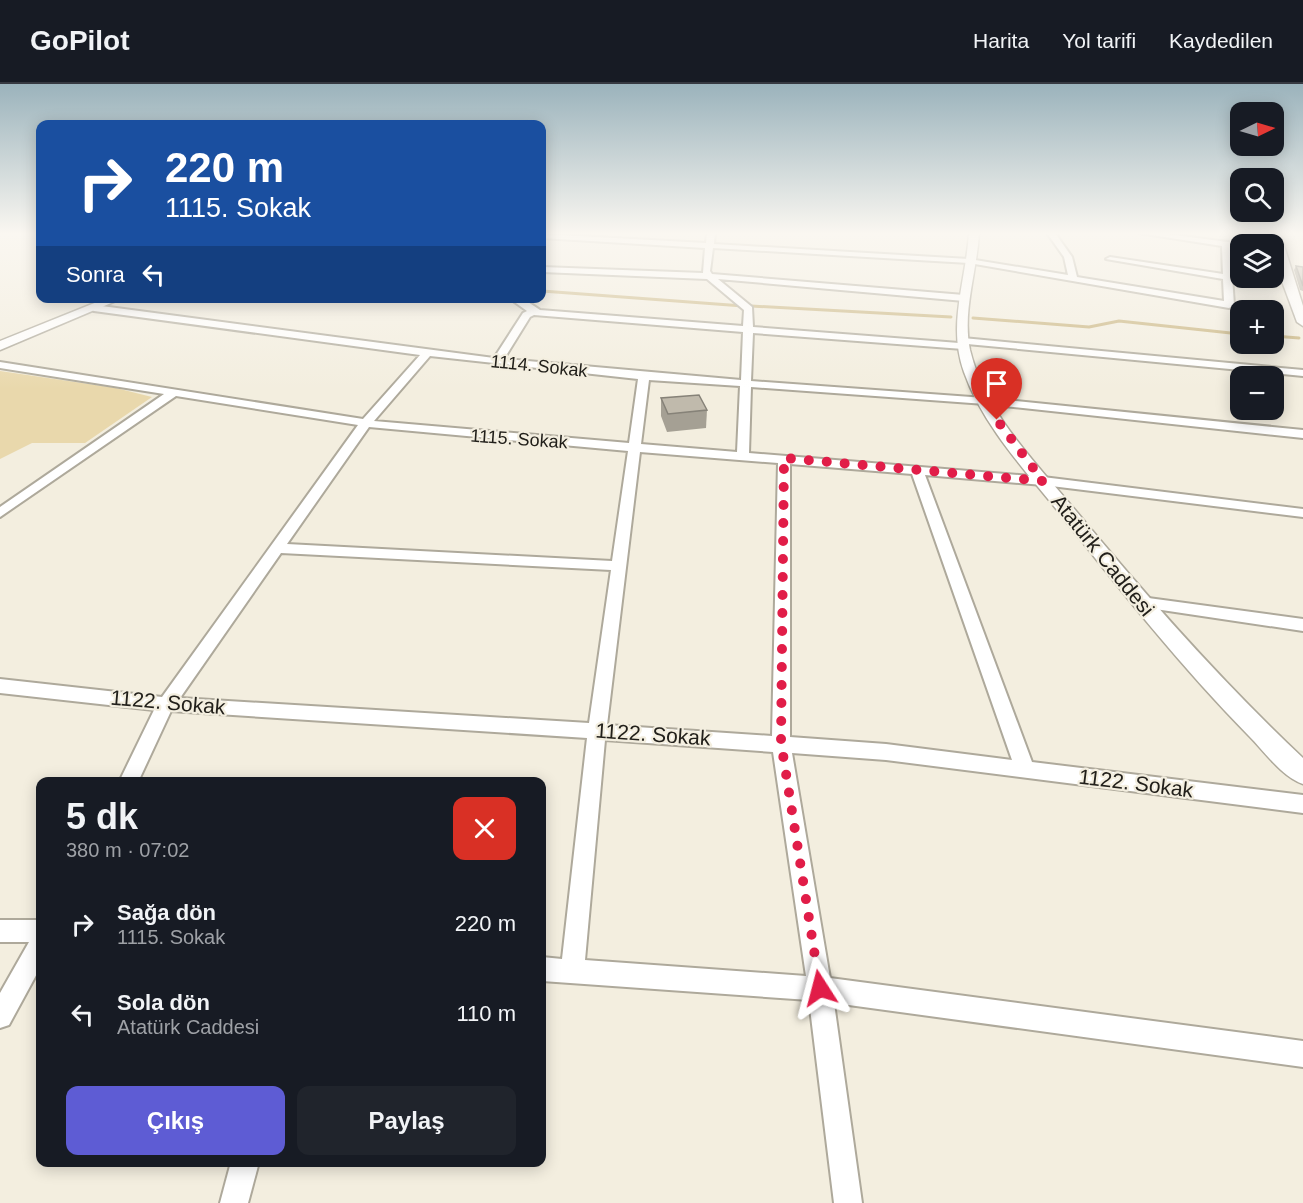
<!DOCTYPE html>
<html lang="tr">
<meta charset="utf-8">
<style>
:root{--surface:#171b24;--page:#20242c;--text:#f1f3f6;--muted:#9ea1a6;--line:#363941;--accent:#5e5cd4}
body{margin:0;font-family:Helvetica,sans-serif;background:var(--page);color:var(--text);height:100vh;display:flex;flex-direction:column;font-size:22px;white-space:nowrap}
*{box-sizing:border-box;margin:0}
p{font-size:20px;color:var(--muted)}
.icon{flex:none;width:33px;height:33px;fill:none;stroke:currentColor;stroke-width:2;stroke-linecap:round;stroke-linejoin:round}
.map{position:relative;flex:1;overflow:hidden}
.side{position:absolute;left:36px;top:693px;width:510px;height:390px;display:flex;flex-direction:column;background:var(--surface);border-radius:12px;box-shadow:0 3px 15px #0003}
.side>*{flex:none}
.top-card{position:absolute;left:36px;top:36px;width:510px;height:183px;border-radius:12px;box-shadow:0 3px 15px #0003;background:#1a4fa0;color:#fff;overflow:hidden}
.needle{width:39px;rotate:85deg}
.tools{position:absolute;left:1230px;top:18px;display:grid;gap:12px}
.tools a{display:grid;place-items:center;width:54px;height:54px;border-radius:12px;background:var(--surface);box-shadow:0 3px 15px #0003;font-size:30px}
.pin{position:absolute;display:grid;place-items:center;width:51px;height:51px;color:#fff;margin:-62px -26px;border-radius:50% 50% 50% 0;rotate:-45deg;box-shadow:0 0 6px #0007}
.pin .icon{rotate:45deg}
.me{position:absolute;width:66px;margin:-33px;rotate:351deg;stroke-linejoin:round;filter:drop-shadow(0 0 4px #0008)}
.turn{display:flex;align-items:center;gap:21px;height:126px;padding:0 30px;font-size:27px}
.turn .icon{width:78px;height:78px;stroke-width:2.5}
.turn b{display:block;font-size:42px;line-height:51px}
.then{display:flex;align-items:center;height:57px;padding:0 30px;background:#0003;gap:12px;font-size:22px}
.round{display:grid;place-items:center;flex:none;width:63px;height:63px;border-radius:12px;background:var(--page)}
.overview{display:flex;align-items:center;justify-content:space-between;height:102px;padding:0 30px}
h1{font-size:36px;font-weight:600;line-height:45px}
.cta{display:flex;gap:12px;margin-top:auto;padding:12px 30px}
.cta a{flex:1;height:69px;border-radius:12px;background:var(--accent);color:#fff;font-size:24px;font-weight:600;line-height:69px;text-align:center}
.cta a+a{background:var(--page);color:var(--text)}
ul{padding:0;list-style:none}
li{display:flex;align-items:center;gap:18px;height:90px;padding:0 30px}
li div{flex:1}
li b{display:block;font-size:22px}
li em{font-style:normal}
header{display:flex;align-items:center;gap:36px;box-sizing:border-box;height:84px;padding:0 30px;background:var(--surface);border-bottom:2px solid var(--line)}
header strong{font-size:28px}
nav{display:flex;gap:33px;margin-inline-start:auto;font-size:21px}
.map>svg:first-child{display:block}
</style>
<header>
<strong>GoPilot</strong>
<nav><a>Harita</a><a>Yol tarifi</a><a>Kaydedilen</a></nav>
</header>
<div class="map">
<svg width="1303" height="1119" viewBox="0 0 1303 1119">
<rect width="100%" height="100%" fill="#f3eedf"/>
<polygon fill="#e9d8ac" points="0,287 116,304 152,313 85,359 32,359 0,375"/>
<g fill="none" stroke-linecap="round" stroke-linejoin="round">
<g stroke="#c7b27b" stroke-width="3">
<polyline points="542,207 743,222"/>
<polyline points="751,222 951,233"/>
<polyline points="973,234 1089,243 1119,237 1240,250"/>
<polyline points="1274,252 1299,254"/>
</g>
<defs>
<g id="minor">
<path d="M707 149H715L714 160 969 175 1068 191 1064 173 1047 149H1055L1072 173 1077 193 1224 217 1223 195 1106 175 1110 173 1223 190 1222 162 1139 149H1159L1243 160 1240 164 1230 163 1234 221 1229 224 969 179 713 164 710 187 712 190 964 211 969 214 964 217 718 195 752 223 753 243 959 259V255L963 254 1303 286V292L967 260V264L963 265 753 249 751 297 985 314 1303 346V354L985 320 751 303 749 369 1043 393 1303 425V433L1043 401 925 391 1032 678 1303 711V729L886 676 792 669 830 894 1303 957V983L834 919 862 1119H834L809 916 542 897V873L562 875 587 654 171 627 138 698H119L154 626 0 609V595L162 613 358 341 176 312 0 433V423L164 310 0 284V278L363 335 420 271 94 227 89 224 94 221 494 274 523 229 527 227 509 214H522L540 226 743 242 744 226 707 195 542 188V183L703 189 705 164 542 154V150L706 159ZM534 231 743 248 741 296 504 275 530 233ZM430 272 638 295 629 359 374 337ZM649 296 740 302 737 368 641 360ZM369 343 628 367 612 477 287 460ZM640 368 778 379 772 652 607 641ZM790 380 912 390 1012 676 886 660 790 653ZM281 469 611 486 589 639 180 614ZM605 656 773 668 806 892 585 876Z"/>
<polygon points="1141,513 1303,535 1303,547 1135,522 1133,518"/>
<polygon points="0,836 40,836 40,884 9,941 0,944 0,909 29,858 0,858"/>
<polygon points="231,1078 259,1078 248,1119 220,1119"/>
</g>
<g id="tertiary">
<path d="M969 149H979C977 188 962 227 970 266 985 329 1036 379 1076 427 1148 514 1221 597 1303 674V700C1282 693 1265 668 1249 652 1181 583 1121 507 1061 431 1025 386 983 342 964 288 947 241 966 197 969 149Z"/>
<polygon points="1270,149 1280,149 1303,222 1303,242 1297,238 1280,192"/>
<polygon points="107,214 123,214 0,266 0,257"/>
</g>
</defs>
<use href="#minor" stroke="#aea99b" stroke-width="4"/>
<use href="#tertiary" stroke="#aea99b" stroke-width="3"/>
<use href="#minor" fill="#fff" fill-rule="evenodd"/>
<use href="#tertiary" fill="#fff" fill-rule="evenodd"/>
</g>
<g fill="#a5a094">
<polygon points="1296,182 1303,183 1303,207 1300,206 1294,186"/>
<polygon points="661,314 707,326 706,344 667,348 661,332"/>
</g>
<g fill="#c0baac" stroke="#868278" stroke-width="1.5">
<polygon points="1296,182 1303,183 1303,202"/>
<polygon points="699,311 707,326 668,330 661,314"/>
</g>
<linearGradient id="sky" x2="0" y2="1"><stop stop-color="#9bb3bc"/><stop offset="0.49" stop-color="#faf7f1"/><stop offset="1" stop-color="#faf7f1" stop-opacity="0"/></linearGradient>
<rect width="1303" height="305" fill="url(#sky)"/>
<g fill="none" stroke-linecap="round" stroke-linejoin="round">
<polyline stroke="#e11d48" stroke-width="10" stroke-dasharray="0 18" points="820,904 781,658 784,374 1043,397 997,336"/>
</g>
<g text-anchor="middle" dominant-baseline="central" stroke-width="4.5" stroke-linejoin="round" paint-order="stroke">
<g font-size="18" fill="#22201b" stroke="#f3eedf">
<text transform="translate(539 282) rotate(6)">1114. Sokak</text>
<text transform="translate(519 355) rotate(4)">1115. Sokak</text>
</g>
<g font-size="21" fill="#22201b" stroke="#f3eedf">
<text transform="translate(1103 471) rotate(51)">Atatürk Caddesi</text>
<text transform="translate(168 618) rotate(5)">1122. Sokak</text>
<text transform="translate(653 650) rotate(4)">1122. Sokak</text>
<text transform="translate(1136 699) rotate(7)">1122. Sokak</text>
</g>
</g>
</svg>
<div class="tools">
<a><svg class="needle" viewBox="-14 -14 28 28"><path d="M0-13l5 13h-10z" fill="#e53935"/><path d="M0 13l5-13h-10z" fill="#9ea1a6"/></svg></a>
<a><svg class="icon" aria-label="search" viewBox="0 0 24 24"><circle cx="10" cy="10" r="6"/><path d="M15 15l6 6"/></svg></a>
<a><svg class="icon" aria-label="layers" viewBox="0 0 24 24"><path d="M12 4l9 5-9 5-9-5zM3 14l9 5 9-5"/></svg></a>
<a>+</a>
<a>−</a>
</div>
<div class="pin" style="left:997px;top:336px;background:#d93025"><svg class="icon" aria-label="arrive" viewBox="0 0 24 24"><path d="M6 21V4h12l-3 4 3 4H6"/></svg></div>
<svg class="me" style="left:820px;top:904px" viewBox="-20 -20 40 40"><path d="M0-17L14 15 0 8-14 15z" fill="#e11d48" stroke="#fff" stroke-width="4"/></svg>
<div class="top-card">
<div class="turn"><svg class="icon" aria-label="right" viewBox="0 0 24 24"><path d="M7 20v-9h11M14 6l5 5-5 5"/></svg><div><b>220 m</b>1115. Sokak</div></div>
<div class="then">Sonra<svg class="icon" aria-label="left" viewBox="0 0 24 24"><path d="M17 20v-9H6M10 6l-5 5 5 5"/></svg></div>
</div>
<section class="side">
<div class="overview"><div><h1>5 dk</h1><p>380 m · 07:02</p></div><a class="round" style="background:#d93025;color:#fff"><svg class="icon" aria-label="close" viewBox="0 0 24 24"><path d="M6 6l12 12M18 6L6 18"/></svg></a></div>
<ul>
<li><svg class="icon" aria-label="right" viewBox="0 0 24 24"><path d="M7 20v-9h11M14 6l5 5-5 5"/></svg><div><b>Sağa dön</b><p>1115. Sokak</p></div><em>220 m</em></li>
<li><svg class="icon" aria-label="left" viewBox="0 0 24 24"><path d="M17 20v-9H6M10 6l-5 5 5 5"/></svg><div><b>Sola dön</b><p>Atatürk Caddesi</p></div><em>110 m</em></li>
</ul>
<div class="cta"><a>Çıkış</a><a>Paylaş</a></div>
</section>
</div>
